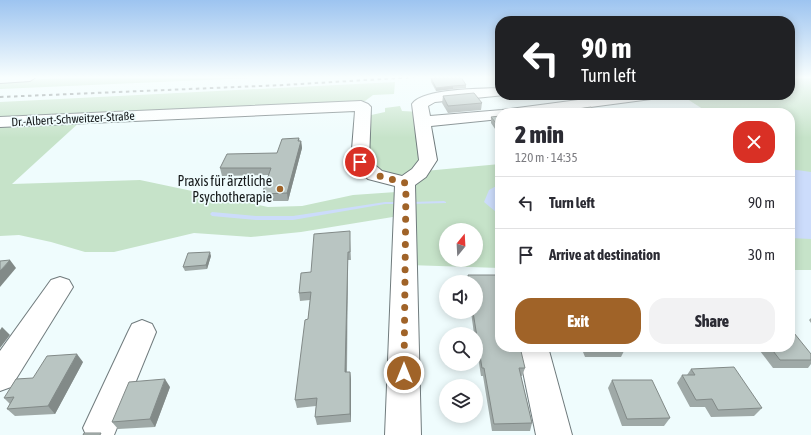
<!DOCTYPE html>
<meta charset="utf-8">
<style>
:root{--surface:#fff;--page:#f2f2f3;--text:#2b2b33;--muted:#7c7c81;--line:#e1e1e2;--accent:#a06328}
body{margin:0;font-family:"Asap Condensed",sans-serif;background:var(--page);color:var(--text);height:100vh;display:flex;flex-direction:column;font-size:15px;white-space:nowrap}
*{box-sizing:border-box;margin:0}
p{font-size:13px;color:var(--muted)}
.icon{flex:none;width:22px;height:22px;fill:none;stroke:currentColor;stroke-width:2;stroke-linecap:round;stroke-linejoin:round}
.map{position:relative;flex:1;overflow:hidden}
.panel{position:absolute;left:495px;top:108px;width:300px;height:244px;display:flex;flex-direction:column;background:var(--surface);border-radius:16px;box-shadow:0 2px 10px #0003}
.panel>*{flex:none}
.banner{position:absolute;left:495px;top:16px;width:300px;height:84px;border-radius:16px;box-shadow:0 2px 10px #0003;background:#202124;color:#fff;overflow:hidden}
.needle{width:26px;rotate:18deg}
.buttons{position:absolute;left:439px;top:223px;display:grid;gap:8px}
.buttons a{display:grid;place-items:center;width:44px;height:44px;border-radius:50%;background:var(--surface);box-shadow:0 2px 10px #0003;font-size:20px}
.pin{position:absolute;display:grid;place-items:center;width:34px;height:34px;color:#fff;margin:-17px;border:2px solid #fff;border-radius:50%;box-shadow:0 1px 4px #0007}
.me{position:absolute;width:44px;margin:-22px;rotate:0deg;stroke-linejoin:round;filter:drop-shadow(0 0 3px #0008)}
.turn{display:flex;align-items:center;gap:14px;height:84px;padding:0 20px;font-size:18px}
.turn .icon{width:52px;height:52px;stroke-width:2.5}
.turn b{display:block;font-size:28px;line-height:34px}
.round{display:grid;place-items:center;flex:none;width:42px;height:42px;border-radius:16px;background:var(--page)}
.headline{display:flex;align-items:center;justify-content:space-between;height:68px;padding:0 20px}
h1{font-size:24px;font-weight:800;line-height:30px}
.cta{display:flex;gap:8px;margin-top:auto;padding:8px 20px}
.cta a{flex:1;height:46px;border-radius:16px;background:var(--accent);color:#fff;font-size:16px;font-weight:800;line-height:46px;text-align:center}
.cta a+a{background:var(--page);color:var(--text)}
ul{padding:0;list-style:none}
li{display:flex;align-items:center;gap:12px;height:52px;padding:0 20px;border-top:1px solid var(--line)}
li div{flex:1}
li b{display:block;font-size:15px}
li em{font-style:normal}
.map>svg:first-child{display:block}
</style>
<div class="map">
<svg width="811" height="435" viewBox="0 0 811 435">
<rect width="100%" height="100%" fill="#effcfd"/>
<g fill="#c6e3c9" fill-rule="evenodd">
<polygon points="91,77 276,77 0,89 0,81"/>
<polygon points="790,77 811,77 811,270 790,270 790,113 709,113 681,95 790,95"/>
<polygon points="395,82 394,94 373,95 365,101 0,118 0,102"/>
<polygon points="400,106 402,111 421,112 424,159 417,170 401,175 386,174 360,162 362,117 385,112 385,108"/>
<path d="M82 120 12 184 140 180 268 207 302 206 353 195 396 192 425 171 500 164V268L408 265 411 214 301 232 251 237 194 233 114 252H85L51 242 19 235 0 236V123ZM446 230H476V260H446Z"/>
</g>
<g fill="#ccdcfb">
<polygon points="790,169 811,172 811,239 790,238"/>
<polygon points="500,184 500,213 496,212 484,202 489,190"/>
</g>
<g fill="none" stroke-linecap="round" stroke-linejoin="round">
<g fill="#ccdcfb" fill-rule="evenodd">
<polygon points="444,201 446,202 446,203 410,204 408,203 410,202"/>
<polygon points="385,202 400,202 402,203 400,204 385,204 293,220 256,220 212,216 210,214 212,212 256,216 293,216"/>
</g>
<defs>
<g id="minor">
<polygon points="0,77 36,77 30,81 0,83"/>
<path d="M500 88V95H505L435 102 428 106 430 116 502 110 616 95H658L656 98 651 99 545 113H500V119L431 126 437 160 426 177 415 185 421 435H385L395 186 368 179 351 162 355 111 0 127V117L361 101 368 104 371 107 369 160 382 171 402 176 412 169 419 160 412 104C423 88 481 89 500 88Z"/>
<polygon points="60,277 69,280 73,287 11,387 0,391 0,351 51,280"/>
<polygon points="142,320 152,324 156,332 114,435 86,435 83,428 128,332 132,324"/>
<polygon points="518,347 548,347 572,435 536,435"/>
</g>
</defs>
<use href="#minor" stroke="#707b7d" stroke-width="2"/>
<use href="#minor" fill="#fff" fill-rule="evenodd"/>
<polyline stroke="#697172" stroke-width="2" stroke-dasharray="3.5 3.5" stroke-linecap="butt" points="0,97 283,85 414,77"/>
</g>
<g fill="#9fa9a7">
<polygon points="431,78 466,85 466,88 453,89 436,91 431,82"/>
<polygon points="443,96 482,103 481,110 448,113 442,103"/>
<polygon points="571,110 598,113 570,113"/>
<polygon points="500,116 500,136 491,123 491,117"/>
<polygon points="299,141 301,141 302,148 288,201 264,201 262,194 269,175 222,176 220,168 277,153"/>
<polygon points="350,239 351,260 348,260 347,372 350,372 351,380 351,422 317,425 315,417 316,406 297,408 295,400 308,319 310,300 300,301 299,293 311,272"/>
<polygon points="211,256 207,269 185,271 183,267"/>
<polygon points="471,312 476,312 500,347 525,368 522,376 521,376 532,423 530,431 492,431 483,376 481,376 476,344 476,334 474,334"/>
<polygon points="811,318 811,323 809,320"/>
<polygon points="581,347 624,347 625,349 621,357 585,357"/>
<polygon points="757,347 790,347 811,354 811,364 808,368 773,368"/>
<polygon points="83,362 55,414 15,416 7,409 10,404 4,398 33,378"/>
<polygon points="691,369 762,408 754,416 711,417 705,407 690,407 677,383 682,375 687,375"/>
<polygon points="612,380 670,418 664,426 622,426 608,388"/>
<polygon points="170,387 155,427 118,429 112,422"/>
</g>
<g fill="#828a88">
<polygon points="453,86 453,89 436,91 436,88"/>
<polygon points="299,138 300,144 301,141 302,148 288,201 287,193"/>
<polygon points="210,252 211,256 207,269 206,265"/>
<polygon points="348,252 348,260 346,380 345,372"/>
<polygon points="10,260 16,268 0,287 0,271"/>
<polygon points="2,327 10,335 0,348 0,330"/>
<polygon points="77,354 83,362 55,414 48,406"/>
<polygon points="350,372 351,380 351,422 350,414"/>
<polygon points="165,379 170,387 155,427 150,419"/>
</g>
<g fill="#b9c5c2" stroke="#828a88">
<polygon points="445,77 461,77 466,85 453,86 436,88 431,78"/>
<polygon points="474,93 482,103 448,106 443,96"/>
<polygon points="591,107 598,113 576,113 571,110"/>
<polygon points="500,116 500,128 491,117"/>
<polygon points="299,138 298,141 301,141 287,193 262,194 271,168 220,168 227,154 277,153 282,139"/>
<polygon points="350,231 350,252 348,252 345,372 350,372 350,414 315,417 317,398 295,400 305,320 308,319 311,292 299,293 301,273 311,272 314,234"/>
<polygon points="210,252 206,265 183,267 188,253"/>
<polygon points="10,260 0,271 0,261"/>
<polygon points="468,275 499,275 500,281 500,347 520,347 525,368 519,368 532,423 494,424 484,368 482,368 473,312 476,312 476,282 469,282"/>
<polygon points="790,328 811,354 811,360 780,360 770,347 790,347"/>
<polygon points="587,347 624,347 625,349 588,350"/>
<polygon points="77,354 48,406 7,409 14,397 4,398 16,379 33,378 47,356"/>
<polygon points="734,367 762,408 718,410 712,399 696,400 682,375 695,375 691,369"/>
<polygon points="165,379 150,419 112,422 129,382"/>
<polygon points="612,380 652,380 670,418 627,419"/>
<polygon points="84,433 101,433 100,435 83,435"/>
</g>
<linearGradient id="sky" x2="0" y2="1"><stop stop-color="#9dc4f0"/><stop offset="0.56" stop-color="#f8fefe"/><stop offset="1" stop-color="#f8fefe" stop-opacity="0"/></linearGradient>
<rect width="811" height="138" fill="url(#sky)"/>
<g fill="none" stroke-linecap="round" stroke-linejoin="round">
<polyline stroke="#a06328" stroke-width="7" stroke-dasharray="0 12.6" points="360,162 375,175 406,183 404,373"/>
</g>
<circle fill="#a06328" stroke="#effcfd" stroke-width="1.5" cx="280" cy="189" r="4"/>
<g text-anchor="middle" dominant-baseline="central" stroke-width="3.5" stroke-linejoin="round" paint-order="stroke">
<g font-size="12" fill="#161a1b" stroke="#effcfd">
<text transform="translate(73 119) rotate(-3)">Dr.-Albert-Schweitzer-Straße</text>
</g>
<g font-size="14" fill="#161a1b" stroke="#effcfd" text-anchor="end">
<text x="272" y="181">Praxis für ärztliche<tspan x="272" dy="16">Psychotherapie</tspan></text>
</g>
</g>
</svg>
<div class="buttons">
<a><svg class="needle" viewBox="-14 -14 28 28"><path d="M0-13l5 13h-10z" fill="#e53935"/><path d="M0 13l5-13h-10z" fill="#7c7c81"/></svg></a>
<a><svg class="icon" aria-label="sound" viewBox="0 0 24 24"><path d="M4 9h4l5-4v14l-5-4H4zM17 9q2 3 0 6"/></svg></a>
<a><svg class="icon" aria-label="search" viewBox="0 0 24 24"><circle cx="10" cy="10" r="6"/><path d="M15 15l6 6"/></svg></a>
<a><svg class="icon" aria-label="layers" viewBox="0 0 24 24"><path d="M12 4l9 5-9 5-9-5zM3 14l9 5 9-5"/></svg></a>
</div>
<div class="pin" style="left:360px;top:162px;background:#d93025"><svg class="icon" aria-label="arrive" viewBox="0 0 24 24"><path d="M6 21V4h12l-3 4 3 4H6"/></svg></div>
<svg class="me" style="left:404px;top:373px" viewBox="-20 -20 40 40"><circle r="17" fill="#a06328" stroke="#fff" stroke-width="3"/><path d="M0-11L8 9 0 5-8 9z" fill="#fff"/></svg>
<div class="banner">
<div class="turn"><svg class="icon" aria-label="left" viewBox="0 0 24 24"><path d="M17 20v-9H6M10 6l-5 5 5 5"/></svg><div><b>90 m</b>Turn left</div></div>
</div>
<section class="panel">
<div class="headline"><div><h1>2 min</h1><p>120 m · 14:35</p></div><a class="round" style="background:#d93025;color:#fff"><svg class="icon" aria-label="close" viewBox="0 0 24 24"><path d="M6 6l12 12M18 6L6 18"/></svg></a></div>
<ul>
<li><svg class="icon" aria-label="left" viewBox="0 0 24 24"><path d="M17 20v-9H6M10 6l-5 5 5 5"/></svg><div><b>Turn left</b></div><em>90 m</em></li>
<li><svg class="icon" aria-label="arrive" viewBox="0 0 24 24"><path d="M6 21V4h12l-3 4 3 4H6"/></svg><div><b>Arrive at destination</b></div><em>30 m</em></li>
</ul>
<div class="cta"><a>Exit</a><a>Share</a></div>
</section>
</div>
